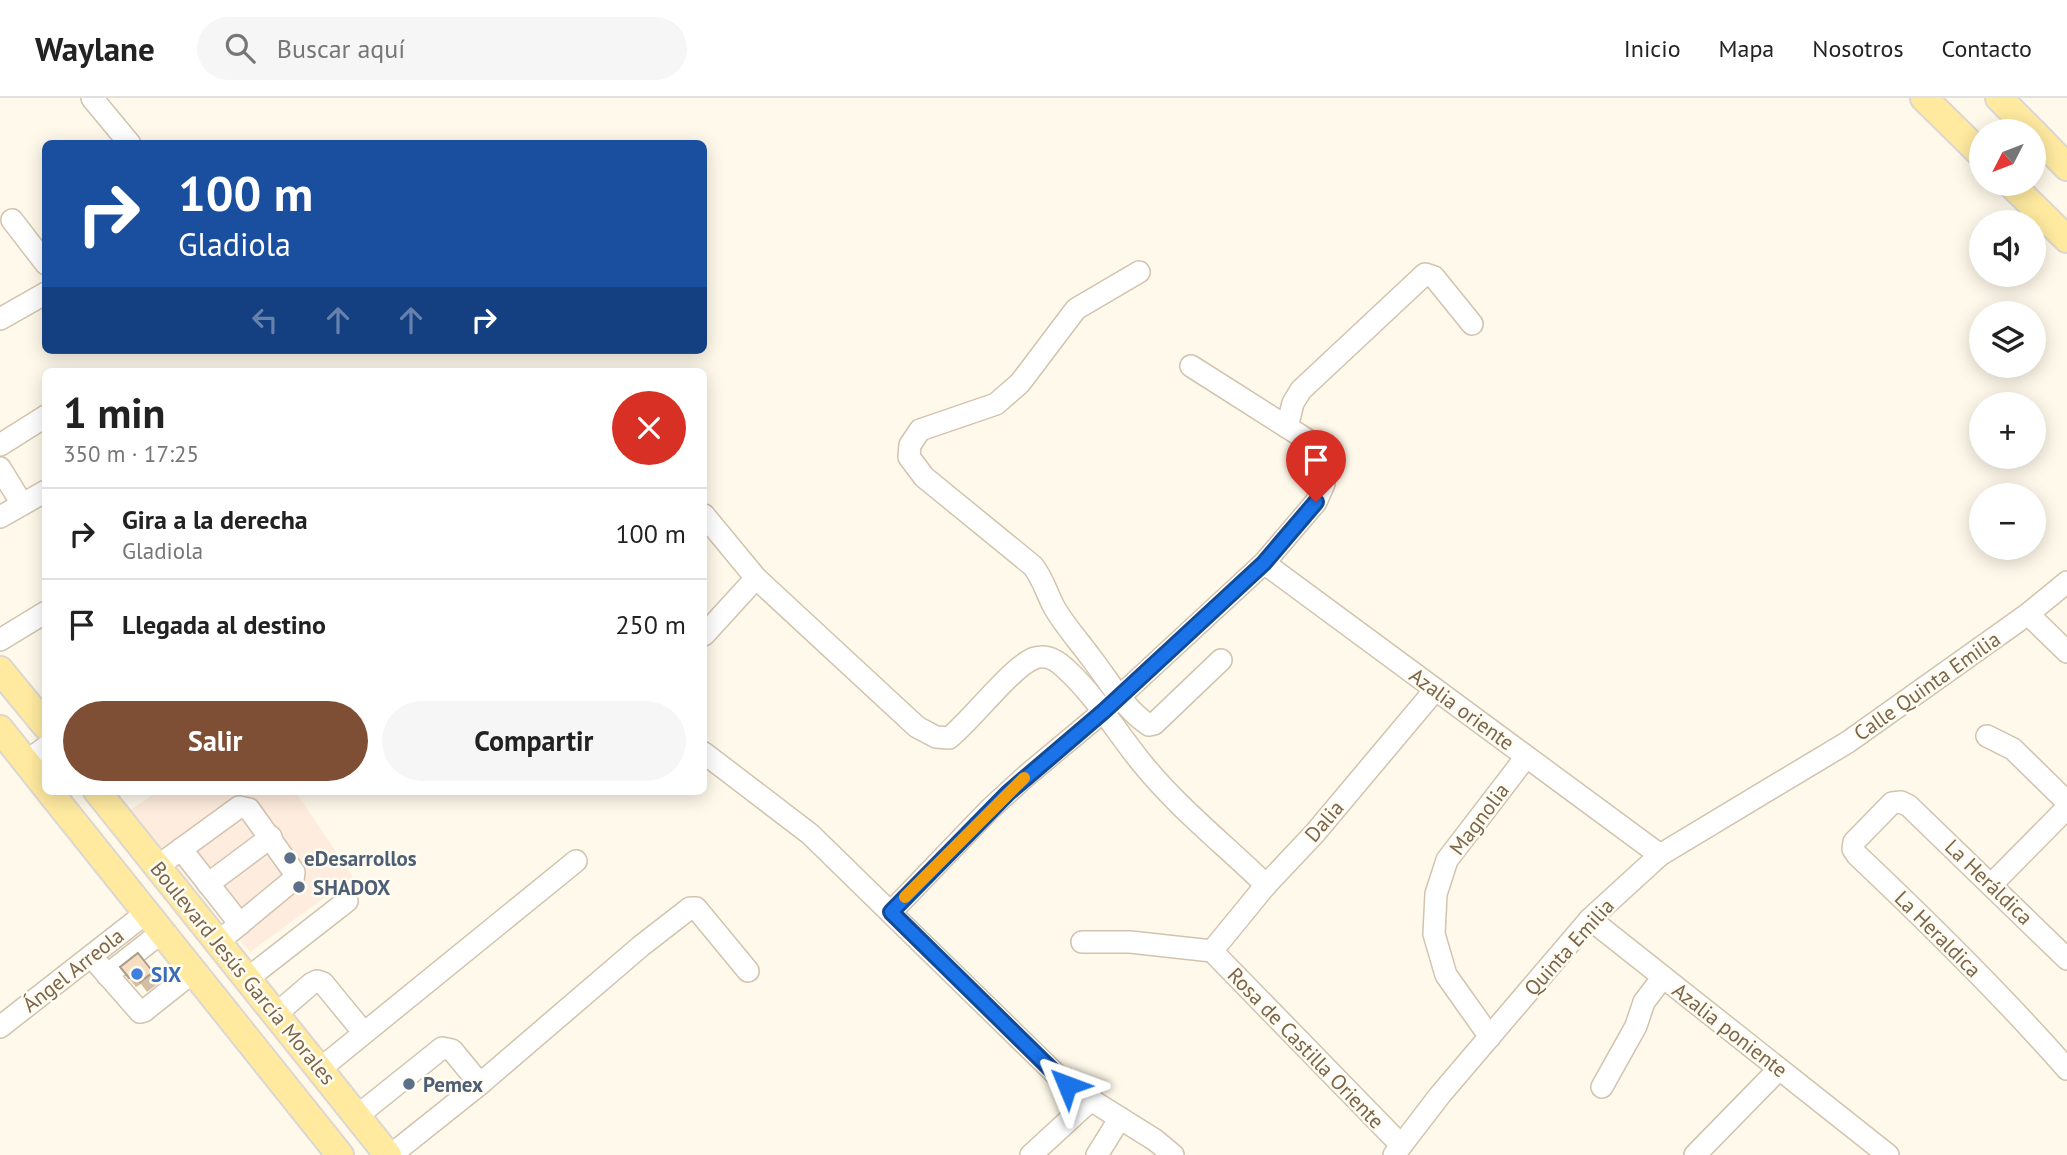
<!DOCTYPE html>
<html lang="es">
<meta charset="utf-8">
<style>
:root{--surface:#fff;--page:#f6f6f6;--text:#222;--muted:#767676;--line:#e0e0e0;--accent:#7e4f34}
body{margin:0;font-family:"PT Sans",sans-serif;background:var(--page);color:var(--text);height:100vh;display:flex;flex-direction:column;font-size:26px;white-space:nowrap}
*{box-sizing:border-box;margin:0}
p{font-size:23px;color:var(--muted)}
.icon{flex:none;width:38px;height:38px;fill:none;stroke:currentColor;stroke-width:2;stroke-linecap:round;stroke-linejoin:round}
.map{position:relative;flex:1;overflow:hidden}
.drawer{position:absolute;left:42px;top:270px;width:665px;height:427px;display:flex;flex-direction:column;background:var(--surface);border-radius:10px;box-shadow:0 4px 18px #0003}
.drawer>*{flex:none}
.top-card{position:absolute;left:42px;top:42px;width:665px;height:214px;border-radius:10px;box-shadow:0 4px 18px #0003;background:#1a4fa0;color:#fff;overflow:hidden}
.needle{width:46px;rotate:228deg}
.buttons{position:absolute;left:1969px;top:21px;display:grid;gap:14px}
.buttons a{display:grid;place-items:center;width:77px;height:77px;border-radius:50%;background:var(--surface);box-shadow:0 4px 18px #0003;font-size:35px}
.pin{position:absolute;display:grid;place-items:center;width:60px;height:60px;color:#fff;margin:-72px -30px;border-radius:50% 50% 50% 0;rotate:-45deg;box-shadow:0 0 7px #0007}
.pin .icon{rotate:45deg}
.me{position:absolute;width:77px;margin:-38px;rotate:314deg;stroke-linejoin:round;filter:drop-shadow(0 0 5px #0008)}
.turn{display:flex;align-items:center;gap:24px;height:147px;padding:0 21px;font-size:32px}
.turn .icon{width:91px;height:91px;stroke-width:2.5}
.turn b{display:block;font-size:49px;line-height:60px}
.lanes{display:flex;align-items:center;height:66px;padding:0 21px;background:#0003;justify-content:center;gap:35px;direction:ltr}
.lanes .off{opacity:.35}
.round{display:grid;place-items:center;flex:none;width:74px;height:74px;border-radius:37px;background:var(--page)}
.headline{display:flex;align-items:center;justify-content:space-between;height:119px;padding:0 21px}
h1{font-size:42px;font-weight:600;line-height:52px}
.cta{display:flex;gap:14px;margin-top:auto;padding:14px 21px}
.cta a{flex:1;height:80px;border-radius:42px;background:var(--accent);color:#fff;font-size:28px;font-weight:600;line-height:80px;text-align:center}
.cta a+a{background:var(--page);color:var(--text)}
ul{padding:0;list-style:none}
li{display:flex;align-items:center;gap:21px;height:91px;padding:0 21px;border-top:2px solid var(--line)}
li div{flex:1}
li b{display:block;font-size:26px}
li em{font-style:normal}
header{display:flex;align-items:center;gap:42px;box-sizing:border-box;height:98px;padding:0 35px;background:var(--surface);border-bottom:2px solid var(--line)}
header strong{font-size:33px}
nav{display:flex;gap:38px;margin-inline-start:auto;font-size:24px}
.search{width:490px;height:63px;background:var(--page);display:flex;align-items:center;gap:18px;box-sizing:border-box;padding:0 24px;border-radius:38px;color:var(--muted);font-size:26px}
.map>svg:first-child{display:block}
</style>
<header>
<strong>Waylane</strong>
<div class="search"><svg class="icon" aria-label="search" viewBox="0 0 24 24"><circle cx="10" cy="10" r="6"/><path d="M15 15l6 6"/></svg>Buscar aquí</div>
<nav><a>Inicio</a><a>Mapa</a><a>Nosotros</a><a>Contacto</a></nav>
</header>
<div class="map">
<svg width="2067" height="1057" viewBox="0 0 2067 1057">
<rect width="100%" height="100%" fill="#fef9ea"/>
<polygon fill="#feedde" points="159,693 295,693 353,779 250,854 130,712"/>
<g fill="none" stroke-linecap="round" stroke-linejoin="round">
<defs>
<g id="minor">
<polyline points="92,0 130,46"/>
<polyline points="12,122 46,166"/>
<path d="M1139 174 1076 211 1020 285 996 306 920 332 910 347 909 359 924 379 1033 468C1043 481 1046 493 1053 507 1063 526 1079 543 1092 561 1109 583 1125 612 1149 627L1154 626 1221 562"/>
<polyline points="0,221 46,195"/>
<polyline points="1287,329 1293,305 1301,292 1425,176 1434,179 1472,226"/>
<polyline points="0,347 46,318"/>
<polyline points="0,370 22,406"/>
<path d="M704 417 756 480 917 629 936 639 949 640C972 622 1013 567 1035 560 1048 556 1058 563 1067 572 1096 599 1116 633 1141 664 1177 709 1225 747 1266 787"/>
<polyline points="0,419 46,393"/>
<polyline points="1264,465 1660,757"/>
<polyline points="2028,516 2067,554"/>
<polyline points="704,537 756,480"/>
<polyline points="0,542 46,514"/>
<polyline points="1987,638 2013,651 2067,704"/>
<polyline points="704,655 810,736 1067,987 1155,1042 1173,1057"/>
<polyline points="26,664 46,649"/>
<polyline points="181,751 240,826"/>
<polyline points="158,768 239,709 249,711 294,774 293,782 218,844"/>
<polyline points="208,786 271,739"/>
<polyline points="1992,786 2067,710"/>
<polyline points="891,814 990,711 1026,678 1104,613 1264,465 1316,404 1324,386 1320,364 1309,343 1191,268"/>
<polyline points="1590,821 1888,1057"/>
<polyline points="1082,844 1130,844 1212,853"/>
<polyline points="1212,853 1266,787 1315,735 1435,592"/>
<polyline points="1212,853 1401,1047"/>
<polyline points="91,858 140,914 144,913 193,874"/>
<path d="M2067 861 1909 708 1901 704 1892 705 1854 744 1853 751 1857 757C1930 826 2001 896 2067 971"/>
<polyline points="107,877 162,834"/>
<polyline points="247,881 347,803"/>
<polyline points="276,916 311,886 317,883 323,885 364,935"/>
<polyline points="0,929 146,815"/>
<polyline points="1490,939 1446,877 1434,836 1436,796 1447,762 1526,659"/>
<polyline points="320,971 576,763"/>
<polyline points="480,986 641,848 690,810 696,810 748,873"/>
<polyline points="1602,989 1636,928 1644,904 1663,879"/>
<polyline points="357,1018 442,950 452,952 480,986 391,1057"/>
<polyline points="1031,1057 1092,1001"/>
<polyline points="1097,1057 1120,1020"/>
<polyline points="1394,1057 1440,997 1590,821 1660,757 1848,644 2028,516 2067,484"/>
<polyline points="1695,1057 1779,971"/>
</g>
<g id="major">
<polyline points="1924,0 1981,56"/>
<polyline points="1999,0 2032,33"/>
<polyline points="2034,35 2067,69"/>
<polyline points="2011,86 2067,141"/>
<polyline points="0,572 46,628"/>
<polyline points="0,631 46,689"/>
<polyline points="49,693 340,1057"/>
<polyline points="97,693 388,1057"/>
</g>
</defs>
<use href="#minor" stroke="#d2c3ae" stroke-width="24"/>
<use href="#major" stroke="#ddd7d0" stroke-width="30"/>
<use href="#minor" stroke="#fff" stroke-width="21"/>
<use href="#major" stroke="#ffeaa0" stroke-width="26"/>
</g>
<polygon fill="#d3bea5" points="120,869 153,874 160,884 147,894 141,886 136,889"/>
<polygon fill="#f5ddc0" stroke="#ac9b86" stroke-width="2" points="138,855 153,874 140,884 134,876 129,880 120,869"/>
<g fill="none" stroke-linecap="round" stroke-linejoin="round">
<defs>
<polyline id="route" points="1067,987 891,814 1008,695 1104,613 1264,465 1316,404"/>
</defs>
<use href="#route" stroke="#114b97" stroke-width="18"/>
<use href="#route" stroke="#1a73e8" stroke-width="12"/>
<polyline stroke="#f59e0b" stroke-width="12" points="905,799 1024,680"/>
</g>
<g fill="#5c6f8a" stroke="#fffcf2" stroke-width="2.5">
<circle cx="290" cy="760" r="7"/>
<circle cx="299" cy="789" r="7"/>
<circle cx="409" cy="986" r="7"/>
</g>
<circle fill="#3f7fe0" stroke="#fffcf2" stroke-width="2.5" cx="137" cy="876" r="7"/>
<g text-anchor="middle" dominant-baseline="central" stroke-width="5" stroke-linejoin="round" paint-order="stroke">
<g font-size="21" fill="#7c644b" stroke="#fffcf2">
<text transform="translate(1927 588) rotate(-35)">Calle Quinta Emilia</text>
<text transform="translate(1462 611) rotate(36)">Azalia oriente</text>
<text transform="translate(1479 721) rotate(-53)">Magnolia</text>
<text transform="translate(1324 723) rotate(-49)">Dalia</text>
<text transform="translate(1989 784) rotate(44)">La Heráldica</text>
<text transform="translate(1938 836) rotate(45)">La Heraldica</text>
<text transform="translate(1569 849) rotate(-48)">Quinta Emilia</text>
<text transform="translate(73 872) rotate(-38)">Ángel Arreola</text>
<text transform="translate(243 875) rotate(51)">Boulevard Jesús García Morales</text>
<text transform="translate(1730 932) rotate(38)">Azalia poniente</text>
<text transform="translate(1306 950) rotate(46)">Rosa de Castilla Oriente</text>
</g>
<g font-size="21" font-weight="bold" fill="#4e5e75" stroke="#fffcf2" text-anchor="start">
<text x="304" y="760">eDesarrollos</text>
<text x="313" y="789">SHADOX</text>
<text x="423" y="986">Pemex</text>
</g>
<g font-size="21" font-weight="bold" fill="#366cbe" stroke="#fffcf2" text-anchor="start">
<text x="151" y="876">SIX</text>
</g>
</g>
</svg>
<div class="buttons">
<a><svg class="needle" viewBox="-14 -14 28 28"><path d="M0-13l5 13h-10z" fill="#e53935"/><path d="M0 13l5-13h-10z" fill="#767676"/></svg></a>
<a><svg class="icon" aria-label="sound" viewBox="0 0 24 24"><path d="M4 9h4l5-4v14l-5-4H4zM17 9q2 3 0 6"/></svg></a>
<a><svg class="icon" aria-label="layers" viewBox="0 0 24 24"><path d="M12 4l9 5-9 5-9-5zM3 14l9 5 9-5"/></svg></a>
<a>+</a>
<a>−</a>
</div>
<div class="pin" style="left:1316px;top:404px;background:#d93025"><svg class="icon" aria-label="arrive" viewBox="0 0 24 24"><path d="M6 21V4h12l-3 4 3 4H6"/></svg></div>
<svg class="me" style="left:1067px;top:987px" viewBox="-20 -20 40 40"><path d="M0-17L14 15 0 8-14 15z" fill="#1a73e8" stroke="#fff" stroke-width="4"/></svg>
<div class="top-card">
<div class="turn"><svg class="icon" aria-label="right" viewBox="0 0 24 24"><path d="M7 20v-9h11M14 6l5 5-5 5"/></svg><div><b>100 m</b>Gladiola</div></div>
<div class="lanes"><svg class="icon off" aria-label="left" viewBox="0 0 24 24"><path d="M17 20v-9H6M10 6l-5 5 5 5"/></svg><svg class="icon off" aria-label="ahead" viewBox="0 0 24 24"><path d="M12 20V5M6 11l6-6 6 6"/></svg><svg class="icon off" aria-label="ahead" viewBox="0 0 24 24"><path d="M12 20V5M6 11l6-6 6 6"/></svg><svg class="icon" aria-label="right" viewBox="0 0 24 24"><path d="M7 20v-9h11M14 6l5 5-5 5"/></svg></div>
</div>
<section class="drawer">
<div class="headline"><div><h1>1 min</h1><p>350 m · 17:25</p></div><a class="round" style="background:#d93025;color:#fff"><svg class="icon" aria-label="close" viewBox="0 0 24 24"><path d="M6 6l12 12M18 6L6 18"/></svg></a></div>
<ul>
<li><svg class="icon" aria-label="right" viewBox="0 0 24 24"><path d="M7 20v-9h11M14 6l5 5-5 5"/></svg><div><b>Gira a la derecha</b><p>Gladiola</p></div><em>100 m</em></li>
<li><svg class="icon" aria-label="arrive" viewBox="0 0 24 24"><path d="M6 21V4h12l-3 4 3 4H6"/></svg><div><b>Llegada al destino</b></div><em>250 m</em></li>
</ul>
<div class="cta"><a>Salir</a><a>Compartir</a></div>
</section>
</div>
